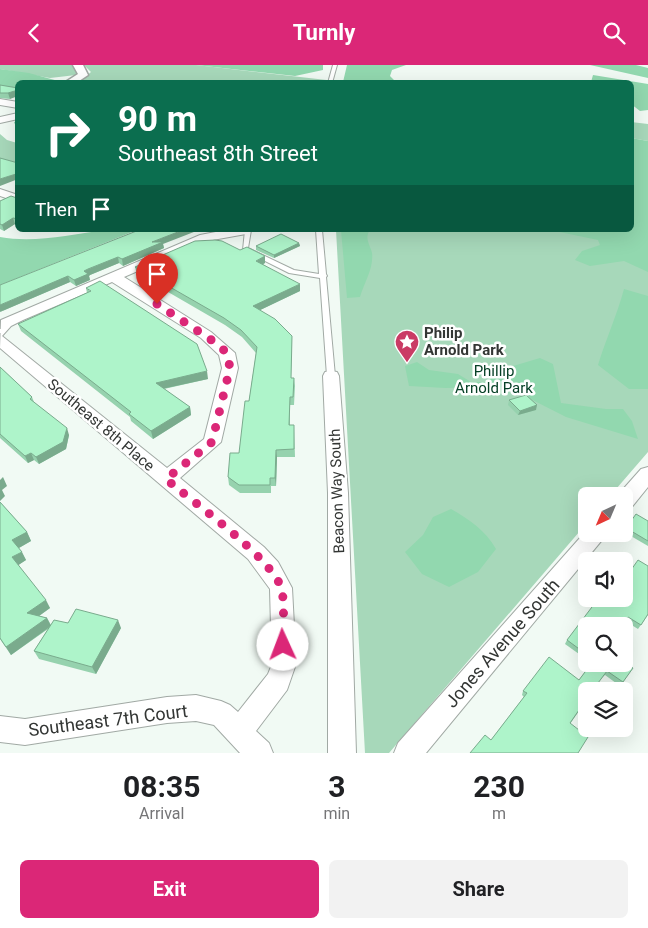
<!DOCTYPE html>
<style>
:root{--surface:#fff;--page:#f2f2f2;--text:#202124;--muted:#757577;--accent:#db2777}
body{margin:0;font-family:Roboto,sans-serif;background:var(--page);color:var(--text);height:100vh;display:flex;flex-direction:column;font-size:19px;white-space:nowrap}
*{box-sizing:border-box;margin:0}
p{font-size:16px;color:var(--muted)}
.icon{flex:none;width:28px;height:28px;fill:none;stroke:currentColor;stroke-width:2;stroke-linecap:round;stroke-linejoin:round}
.map{position:relative;height:688px;overflow:hidden}
.details{display:flex;flex-direction:column;background:var(--surface);flex:1}
.details>*{flex:none}
.top-card{position:absolute;left:15px;top:15px;width:619px;height:152px;border-radius:8px;box-shadow:0 5px 20px #0002;background:#0b6e4f;color:#fff;overflow:hidden}
.needle{width:32px;rotate:224deg}
.controls{position:absolute;left:578px;top:422px;display:grid;gap:10px}
.controls a{display:grid;place-items:center;width:55px;height:55px;border-radius:8px;background:var(--surface);box-shadow:0 5px 20px #0002;font-size:25px}
.pin{position:absolute;display:grid;place-items:center;width:42px;height:42px;color:#fff;margin:-51px -21px;border-radius:50% 50% 50% 0;rotate:-45deg;box-shadow:0 0 5px #0007}
.pin .icon{rotate:45deg}
.me{position:absolute;width:55px;margin:-28px;rotate:358deg;stroke-linejoin:round;filter:drop-shadow(0 0 4px #0008)}
.turn{display:flex;align-items:center;gap:18px;height:105px;padding:0 20px;font-size:22px}
.turn .icon{width:65px;height:65px;stroke-width:2.5}
.turn b{display:block;font-size:35px;line-height:42px}
.then{display:flex;align-items:center;height:48px;padding:0 20px;background:#0003;gap:10px;font-size:19px}
.eta{display:flex;justify-content:space-evenly;align-items:center;height:85px;text-align:center}
.eta b{font-size:30px;font-weight:700;line-height:35px}
.button{display:flex;gap:10px;margin-top:auto;padding:10px 20px}
.button a{flex:1;height:58px;border-radius:8px;background:var(--accent);color:#fff;font-size:20px;font-weight:700;line-height:58px;text-align:center}
.button a+a{background:var(--page);color:var(--text)}
header{display:flex;justify-content:space-between;align-items:center;height:65px;padding:0 20px;background:var(--accent);color:#fff;font-size:22px;font-weight:700}
.map>svg:first-child{display:block}
</style>
<header><svg class="icon" aria-label="back" viewBox="0 0 24 24"><path d="M15 5l-7 7 7 7"/></svg>Turnly<svg class="icon" aria-label="search" viewBox="0 0 24 24"><circle cx="10" cy="10" r="6"/><path d="M15 15l6 6"/></svg></header>
<div class="map">
<svg width="648" height="688" viewBox="0 0 648 688">
<rect width="100%" height="100%" fill="#f1faf4"/>
<g fill="#a7d8ba">
<polygon points="0,0 72,0 78,7 76,10 50,13 0,4"/>
<polygon points="84,0 196,0 344,17 78,18 91,7"/>
<polygon points="631,57 648,59 648,76 631,73"/>
<polygon points="0,69 7,75 17,78 17,98 0,94"/>
<polygon points="336,165 560,165 648,182 648,387 610,431 586,431 586,459 389,688 365,688"/>
</g>
<g fill="#92d8af">
<polygon points="196,0 323,0 323,5 295,11"/>
<polygon points="347,0 406,0 392,5 390,11 396,17 343,17"/>
<polygon points="590,0 636,0 648,3 648,13"/>
<polygon points="0,4 29,8 62,17 18,18 17,25 0,23"/>
<polygon points="593,10 648,19 648,45 640,46 631,39 631,18 591,17"/>
<polygon points="631,73 648,76 648,207 624,196 590,201 575,195 582,186 600,180 598,175 550,165 631,165"/>
<path d="M104 165H137L0 220V172C34 178 70 170 104 165Z"/>
<path d="M341 165H370C364 173 370 179 372 188 374 203 364 218 360 232L347 233Z"/>
<path d="M624 224 648 231V324H629L598 300C606 274 617 250 624 224Z"/>
<polygon points="540,293 553,299 561,338 606,344 623,344 632,356 638,374 566,352 507,322 445,323 409,321 405,301 417,297 429,305 458,309 471,317 488,317 496,306"/>
<path d="M451 444C470 455 485 465 496 484L478 507 449 522 422 509 405 487 423 470 433 452Z"/>
</g>
<g fill="none" stroke-linecap="round" stroke-linejoin="round">
<defs>
<g id="service">
<polygon points="333,0 337,0 332,18 328,18"/>
<polygon points="245,165 251,165 248,183 294,205 319,209 316,165 322,165 326,209 327,211 326,212 335,311 334,313 328,313 327,311 320,213 289,208 243,185"/>
<polygon points="0,264 4,264 5,266 4,268 0,268"/>
</g>
<g id="minor">
<polygon points="0,34 18,37 18,43 0,40"/>
<polygon points="18,48 18,54 0,58 0,52"/>
<polygon points="0,124 18,130 18,137 0,131"/>
<path d="M226 165H252L246 169 207 176 124 212 211 267 235 288 238 303 221 377 180 413 264 482 278 497 292 523 296 599 287 625 256 666 269 678 273 688H240L214 660 196 656 167 658 25 680 0 677V651L25 654 167 632 196 630 221 636 230 640 238 647 268 609 272 599 270 524 248 494 0 283 1 255 200 170ZM112 217 201 273 219 290 222 303 204 374 167 403 2 271 11 261 23 255Z"/>
<polygon points="331,306 337,307 339,311 348,428 356,688 328,688 328,428 323,311 325,307"/>
<polygon points="648,402 648,422 631,443 624,445 624,431 617,431 641,404"/>
<polygon points="586,466 586,469 607,469 426,688 394,688 398,678"/>
</g>
<polygon id="tertiary" points="73,0 83,0 88,10 76,18 64,18 78,9"/>
</defs>
<use href="#service" stroke="#a1a9a4" stroke-width="2"/>
<use href="#minor" stroke="#a1a9a4" stroke-width="2"/>
<use href="#tertiary" stroke="#a1a9a4" stroke-width="3"/>
<use href="#service" fill="#fff" fill-rule="evenodd"/>
<use href="#minor" fill="#fff" fill-rule="evenodd"/>
<use href="#tertiary" fill="#fff" fill-rule="evenodd"/>
</g>
<g fill="#96d2ae">
<polygon points="0,20 18,23 10,34 0,33"/>
<polygon points="18,56 18,62 16,62 14,57"/>
<polygon points="18,131 18,159 15,159 4,166 0,164 0,136 17,133"/>
<polygon points="139,165 163,179 164,183 123,201 119,198 90,210 89,211 90,215 76,221 70,217 0,247"/>
<polygon points="299,178 300,181 274,193 256,185 256,181"/>
<polygon points="265,198 263,199 300,226 260,245 292,271 291,313 294,313 295,321 294,340 290,340 290,360 294,360 295,392 277,392 276,421 271,421 271,428 240,428 229,420 228,412 239,388 249,336 256,288 242,272 225,260 137,209 135,202"/>
<polygon points="86,223 208,314 164,324 190,342 191,350 153,374 131,356 130,352 21,266 18,259 87,228"/>
<polygon points="0,302 32,332 34,337 69,370 66,384 39,399 34,395 28,398 0,373"/>
<polygon points="509,335 536,345 518,350 508,340"/>
<polygon points="0,437 27,467 31,476 19,483 26,495 18,500 50,543 39,551 47,553 51,560 68,558 121,563 96,609 39,594 34,586 48,564 11,590 0,574"/>
<polygon points="648,456 648,481 624,467 626,463"/>
<polygon points="624,534 648,550 638,564 625,556 586,561 586,594 565,579 567,575"/>
<polygon points="591,599 633,603 620,621 605,610 586,626 586,636 570,659 491,675 524,632 522,630 523,626 579,615"/>
</g>
<g fill="#7aab8d">
<polygon points="18,25 18,31 10,34 8,28"/>
<polygon points="16,109 18,114 0,121 0,114"/>
<polygon points="13,153 15,159 4,166 2,160"/>
<polygon points="183,165 199,165 163,179 164,183 123,201 122,194 152,177"/>
<polygon points="299,178 300,181 274,193 274,190"/>
<polygon points="265,191 265,198 256,203 256,196"/>
<polygon points="118,192 119,198 90,210 89,211 90,215 76,221 74,215 84,206"/>
<polygon points="68,211 70,217 0,247 0,240"/>
<polygon points="300,219 300,226 254,248 253,241"/>
<polygon points="207,306 208,314 157,325 156,318"/>
<polygon points="537,340 536,345 518,350 520,346"/>
<polygon points="190,342 191,350 153,374 151,366"/>
<polygon points="67,363 69,370 66,384 39,399 36,392"/>
<polygon points="276,385 277,392 276,421 275,413"/>
<polygon points="31,388 34,395 28,398 25,391"/>
<polygon points="3,412 7,421 2,425 5,431 0,436 0,415"/>
<polygon points="27,467 31,476 17,484 12,475"/>
<polygon points="22,487 26,495 17,501 12,492"/>
<polygon points="46,535 50,543 32,556 27,548"/>
<polygon points="47,553 51,561 11,590 6,582"/>
<polygon points="118,555 121,563 96,609 92,602"/>
</g>
<g fill="#aef4ca" stroke="#7aab8d">
<polygon points="0,20 18,23 18,25 8,28 0,28"/>
<polygon points="0,93 18,98 18,113 16,109 0,114"/>
<polygon points="11,131 17,133 18,131 18,154 13,153 2,160 0,159 0,136"/>
<polygon points="139,165 183,165 152,177 163,177 122,194 118,192 88,204 84,206 88,209 74,215 68,211 0,240 0,220"/>
<polygon points="281,169 299,178 274,190 256,181"/>
<polygon points="215,175 222,176 240,185 247,182 265,191 256,196 300,219 253,241 275,254 292,271 291,313 294,313 293,332 290,332 289,360 294,360 294,384 276,385 275,413 270,413 270,420 239,420 228,412 230,388 239,388 245,336 249,336 257,282 241,265 224,253 135,202 195,176"/>
<polygon points="100,216 197,279 207,306 156,318 190,342 151,366 129,349 131,347 18,259 91,226 86,223"/>
<polygon points="0,302 32,332 30,334 67,363 63,377 36,392 31,388 25,391 0,369"/>
<polygon points="526,330 537,340 520,346 509,335"/>
<polygon points="0,437 27,467 12,475 22,487 12,492 46,535 27,548 47,553 6,582 0,573"/>
<polygon points="636,449 648,456 648,476 626,463"/>
<polygon points="638,495 648,501 648,549 641,560 628,552 621,561 586,561 586,589 567,575 598,534 624,534 624,515"/>
<polygon points="76,544 118,555 92,602 34,586 54,555 68,558"/>
<polygon points="549,592 579,615 591,599 624,599 624,596 633,603 623,617 607,606 592,626 586,626 586,635 570,658 588,672 578,688 470,688 485,670 491,675 527,628 523,626"/>
</g>
<g fill="none" stroke-linecap="round" stroke-linejoin="round">
<path stroke="#db2777" stroke-width="9" stroke-dasharray="0 16.2" d="M157 239 216 278 227 288 230 303 212 377 166 414C193 437 269 491 281 522 285 533 283 566 283 580"/>
</g>
<defs>
<symbol id="sight-pin" viewBox="-11 -11 22 30"><path d="M0 17L-7.5 6A9.5 9.5 0 1 1 7.5 6Z" fill="#ca3b65" stroke="#fff"/><path d="M0-6L1.8-2.2L6-1.7L2.9 1.2L3.7 5.4L0 3.3L-3.7 5.4L-2.9 1.2L-6-1.7L-1.8-2.2Z" fill="#fff"/></symbol>
</defs>
<g fill-rule="evenodd">
<use href="#sight-pin" x="393" y="263" width="28" height="38"/>
</g>
<g text-anchor="middle" dominant-baseline="central" stroke-width="5" stroke-linejoin="round" paint-order="stroke">
<g font-size="15" font-weight="bold" fill="#333634" stroke="#fff" text-anchor="start">
<text x="424" y="268">Philip<tspan x="424" dy="17">Arnold Park</tspan></text>
</g>
<g font-size="15" fill="#064026" stroke="#fff">
<text x="494" y="306">Phillip<tspan x="494" dy="17">Arnold Park</tspan></text>
</g>
<g font-size="15" fill="#333634" stroke="#fff">
<text transform="translate(101 360) rotate(40)">Southeast 8th Place</text>
<text transform="translate(337 426) rotate(-92)">Beacon Way South</text>
</g>
<g font-size="18" fill="#333634" stroke="#fff">
<text transform="translate(502 578) rotate(-49)">Jones Avenue South</text>
<text transform="translate(108 655) rotate(-7)">Southeast 7th Court</text>
</g>
</g>
</svg>
<div class="controls">
<a><svg class="needle" viewBox="-14 -14 28 28"><path d="M0-13l5 13h-10z" fill="#e53935"/><path d="M0 13l5-13h-10z" fill="#757577"/></svg></a>
<a><svg class="icon" aria-label="sound" viewBox="0 0 24 24"><path d="M4 9h4l5-4v14l-5-4H4zM17 9q2 3 0 6"/></svg></a>
<a><svg class="icon" aria-label="search" viewBox="0 0 24 24"><circle cx="10" cy="10" r="6"/><path d="M15 15l6 6"/></svg></a>
<a><svg class="icon" aria-label="layers" viewBox="0 0 24 24"><path d="M12 4l9 5-9 5-9-5zM3 14l9 5 9-5"/></svg></a>
</div>
<div class="pin" style="left:157px;top:239px;background:#d93025"><svg class="icon" aria-label="arrive" viewBox="0 0 24 24"><path d="M6 21V4h12l-3 4 3 4H6"/></svg></div>
<svg class="me" style="left:283px;top:580px" viewBox="-20 -20 40 40"><circle r="19" fill="#fff"/><path d="M0-13L10 11 0 6-10 11z" fill="#db2777"/></svg>
<div class="top-card">
<div class="turn"><svg class="icon" aria-label="right" viewBox="0 0 24 24"><path d="M7 20v-9h11M14 6l5 5-5 5"/></svg><div><b>90 m</b>Southeast 8th Street</div></div>
<div class="then">Then<svg class="icon" aria-label="arrive" viewBox="0 0 24 24"><path d="M6 21V4h12l-3 4 3 4H6"/></svg></div>
</div>
</div>
<section class="details">
<div class="eta">
<div><b>08:35</b><p>Arrival</p></div>
<div><b>3</b><p>min</p></div>
<div><b>230</b><p>m</p></div>
</div>
<div class="button"><a>Exit</a><a>Share</a></div>
</section>
